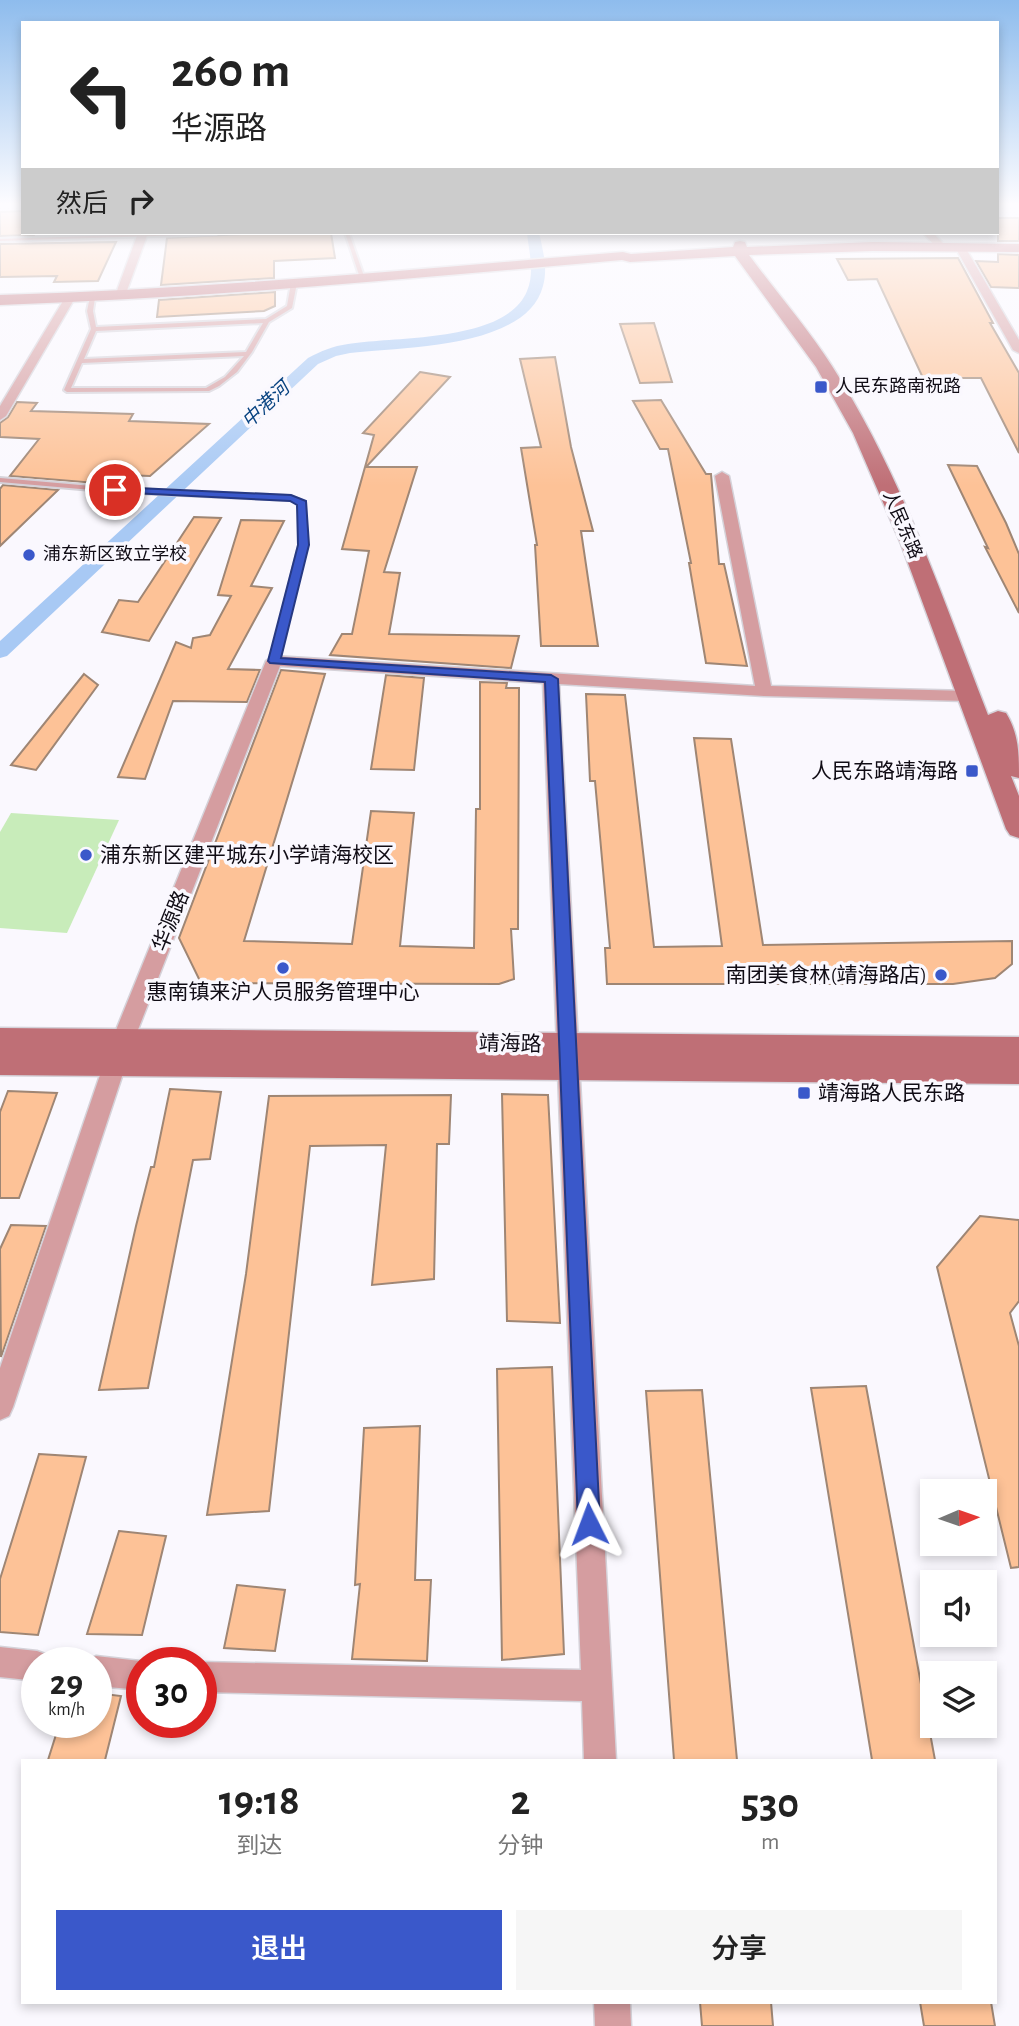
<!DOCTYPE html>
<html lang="zh">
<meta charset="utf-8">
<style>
:root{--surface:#fff;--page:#f6f6f6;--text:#222;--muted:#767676;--accent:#3a58ca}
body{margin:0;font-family:"Alegreya Sans","Noto Sans SC",sans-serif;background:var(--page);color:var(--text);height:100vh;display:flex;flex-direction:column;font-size:26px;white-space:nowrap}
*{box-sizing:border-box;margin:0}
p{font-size:23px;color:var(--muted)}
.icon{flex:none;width:38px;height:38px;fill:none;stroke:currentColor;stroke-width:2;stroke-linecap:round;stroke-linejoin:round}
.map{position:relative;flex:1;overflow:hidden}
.sheet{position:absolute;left:21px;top:1759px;width:976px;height:245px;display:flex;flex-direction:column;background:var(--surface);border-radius:0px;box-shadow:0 4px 10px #0003}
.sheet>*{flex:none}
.top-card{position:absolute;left:21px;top:21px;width:978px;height:214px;border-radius:0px;box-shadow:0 4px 10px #0003;background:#fff;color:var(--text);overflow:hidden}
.needle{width:46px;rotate:88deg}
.tools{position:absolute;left:920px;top:1479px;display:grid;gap:14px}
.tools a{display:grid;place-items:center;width:77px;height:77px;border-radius:0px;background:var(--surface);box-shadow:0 4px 10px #0003;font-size:35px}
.speed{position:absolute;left:21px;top:1647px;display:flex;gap:14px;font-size:35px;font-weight:700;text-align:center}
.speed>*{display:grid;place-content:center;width:91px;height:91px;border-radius:50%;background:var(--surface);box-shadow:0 4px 10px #0003;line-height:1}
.speed small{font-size:18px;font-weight:400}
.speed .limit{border:10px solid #d22;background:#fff;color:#111}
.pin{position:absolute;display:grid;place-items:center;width:60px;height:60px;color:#fff;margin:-30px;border:4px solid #fff;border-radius:50%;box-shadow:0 2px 7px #0007}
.me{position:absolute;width:77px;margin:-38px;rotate:357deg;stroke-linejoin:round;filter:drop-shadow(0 0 5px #0008)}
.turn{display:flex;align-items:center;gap:24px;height:147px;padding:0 35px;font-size:32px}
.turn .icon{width:91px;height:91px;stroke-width:2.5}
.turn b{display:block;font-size:49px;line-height:60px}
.then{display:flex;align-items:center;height:66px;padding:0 35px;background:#0003;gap:14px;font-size:26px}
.eta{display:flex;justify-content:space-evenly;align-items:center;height:119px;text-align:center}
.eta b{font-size:42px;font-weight:600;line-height:49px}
.action{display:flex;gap:14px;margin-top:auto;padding:14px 35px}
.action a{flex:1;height:80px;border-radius:0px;background:var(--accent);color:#fff;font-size:28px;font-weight:600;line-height:80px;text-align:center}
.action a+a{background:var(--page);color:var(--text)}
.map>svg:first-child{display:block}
</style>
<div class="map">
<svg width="1019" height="2026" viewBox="0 0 1019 2026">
<rect width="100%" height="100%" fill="#faf8fe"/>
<polygon fill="#c8ecba" points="11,813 119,820 67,933 0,928 0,832"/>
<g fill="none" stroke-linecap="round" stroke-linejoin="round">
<path fill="#a8c9f4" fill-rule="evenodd" d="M527 233H539C543 250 548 269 543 286 527 349 401 347 350 353L336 356 318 364 7 656 0 658V641L308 358C321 351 333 346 348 344 394 336 506 343 527 291 535 272 529 252 527 233Z"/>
</g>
<g fill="#fdc297" stroke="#9f8674" stroke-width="2">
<polygon points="23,211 23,233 35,233 34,235 0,236 0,212"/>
<rect x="998" y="218" width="21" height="23"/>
<polygon points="261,233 331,233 335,258 274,261 274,278 161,285 167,238"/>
<polygon points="116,242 98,281 54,282 57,276 0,277 0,244"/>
<polygon points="998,254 1019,255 1019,288 991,287 976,261 998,262"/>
<polygon points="958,258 993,323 990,323 1019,373 1019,453 981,378 923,378 877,279 848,280 837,259"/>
<polygon points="275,292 275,306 264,311 157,317 159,300"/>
<polygon points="654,323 672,382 640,383 620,324"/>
<polygon points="555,357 571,447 593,531 581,531 598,646 541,646 535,545 537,545 521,448 541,447 520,359"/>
<polygon points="420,372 450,377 366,467 417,467 384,572 400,573 389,634 519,636 511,668 330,655 342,634 352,634 369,551 342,549 374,435 363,433"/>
<polygon points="661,400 706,474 711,474 719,564 724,564 747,666 706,663 689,563 691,563 668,449 660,449 633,401"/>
<polygon points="17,402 37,403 31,411 133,414 129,421 209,424 150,476 123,475 121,479 99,479 96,483 10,476 39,439 0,437 0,423 8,417"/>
<polygon points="948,465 977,466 1006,523 1019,554 1019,613 985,547 988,548"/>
<polygon points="3,485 58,490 0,546 0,489"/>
<polygon points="194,517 221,518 149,641 102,632 119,600 138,602"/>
<polygon points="241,520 284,521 251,586 272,588 228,669 260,670 247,702 173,701 145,779 118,777 176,642 191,648 193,638 210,635 231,596 218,595"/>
<polygon points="281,670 325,674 244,941 352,944 371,811 414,813 400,946 474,948 476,809 480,809 480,682 507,683 506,688 519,688 518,929 511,929 514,979 499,984 201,983 179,938"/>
<polygon points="84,674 98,685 36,770 11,765"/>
<polygon points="386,675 424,678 414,770 371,769"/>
<polygon points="586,694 625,695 654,947 722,946 694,738 731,739 763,945 1012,941 1012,964 995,978 953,984 607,984 605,948 610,948 595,781 590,781"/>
<polygon points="170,1089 221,1092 210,1159 193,1160 148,1388 99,1390 136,1226 151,1167 154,1167"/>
<polygon points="8,1091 57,1093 19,1198 0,1198 0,1112"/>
<polygon points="502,1094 548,1095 560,1323 507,1321"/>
<polygon points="451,1095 449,1144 437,1144 434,1279 372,1285 386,1145 310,1146 269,1511 207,1515 246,1274 269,1096"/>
<polygon points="980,1216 1019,1220 1019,1301 1010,1313 1019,1346 1019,1567 1011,1568 937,1267"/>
<polygon points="11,1225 46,1226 1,1357 0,1249"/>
<polygon points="552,1367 564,1654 502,1660 497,1369"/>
<polygon points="866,1386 935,1760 872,1760 811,1388"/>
<polygon points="702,1390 737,1760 674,1760 646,1391"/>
<polygon points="420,1426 415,1580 431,1580 427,1661 352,1659 360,1584 355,1585 364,1428"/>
<polygon points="39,1454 86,1457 38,1635 0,1632 0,1579"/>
<polygon points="119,1531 166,1536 142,1635 87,1634"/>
<polygon points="237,1585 285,1590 275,1651 224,1648"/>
<polygon points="96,1693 121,1696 105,1760 48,1760 60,1722 96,1722"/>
<polygon points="700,2002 771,2002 773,2026 702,2026"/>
<polygon points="920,2002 991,2002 995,2026 924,2026"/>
</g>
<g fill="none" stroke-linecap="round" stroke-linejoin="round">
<defs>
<g id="lane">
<polygon points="179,233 218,233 216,234 0,241 0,239"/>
<polygon points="345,233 349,233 365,279 360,278"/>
<path d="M294 281 297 283 292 308 269 322 252 352 237 372 219 386 209 391 67 392 64 390 91 329 87 311 90 297 95 298 93 311 96 327 266 319 287 306 291 283ZM263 323 246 352 84 359 96 331ZM244 356 225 377 206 388H71L82 363Z"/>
<polygon points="0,478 115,488 291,496 305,502 307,545 278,661 274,663 270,661 299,545 300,504 290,500 115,492 0,482"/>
</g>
<g id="street">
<polygon points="138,233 148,233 125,296 116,298 115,296"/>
<polygon points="923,233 933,233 947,247 938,249"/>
<polygon points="956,245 965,247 1019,340 1019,353 1013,350 955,247"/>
<polygon points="66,296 75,298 6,416 0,420 0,406"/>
<polygon points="722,472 729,476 771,686 968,691 976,696 968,701 764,696 559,684 616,1760 584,1760 582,1701 201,1692 201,1662 581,1670 543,683 280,666 134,1040 13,1407 9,1416 0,1420 0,1368 112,1040 266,661 274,656 755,686 715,476"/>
<polygon points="0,1647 37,1651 48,1655 51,1662 37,1662 37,1681 0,1677"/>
<polygon points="96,1656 149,1662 142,1662 142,1690 96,1686 96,1662 84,1662"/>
<polygon points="594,2002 630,2002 631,2026 595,2026"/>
</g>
<g id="secondary">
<path d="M740 241 745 242 747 247 873 242 1019 244V252L873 251 749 255C776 292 807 327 832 366 901 473 942 597 988 715L998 711 1006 713C1019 734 1019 754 1019 778L1011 776 1019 796V838L1010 835 1006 829 901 544 853 433 816 367 735 256 630 262 622 260C415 278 208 298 0 305V295C208 289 416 269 623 252L631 254 733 247 735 242Z"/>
<polygon points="0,1028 1019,1037 1019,1084 0,1075"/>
</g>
</defs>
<use href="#lane" stroke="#d5d2d9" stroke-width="4"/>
<use href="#street" stroke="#d5d2d9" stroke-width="3"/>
<use href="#secondary" stroke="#d5d2d9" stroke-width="3"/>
<use href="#lane" fill="#d59da0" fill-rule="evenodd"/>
<use href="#street" fill="#d59da0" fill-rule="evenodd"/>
<use href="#secondary" fill="#bf6f76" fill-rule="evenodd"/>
</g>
<linearGradient id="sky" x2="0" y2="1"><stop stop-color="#8ebced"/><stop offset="0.42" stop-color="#fdfcff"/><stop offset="1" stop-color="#fdfcff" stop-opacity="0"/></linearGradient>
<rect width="1019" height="486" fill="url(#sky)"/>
<polygon fill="#3a58ca" stroke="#263983" stroke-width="2" points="115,487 291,495 306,501 309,545 281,658 551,675 558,679 600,1524 597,1532 589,1535 582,1532 578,1524 545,682 270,663 268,661 298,545 297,505 290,501 112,492 110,490"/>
<g fill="#3a58ca" stroke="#faf8fe" stroke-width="2.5">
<rect x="814" y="380" width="14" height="14" rx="3.5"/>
<circle cx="29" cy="555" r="7"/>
<rect x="965" y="764" width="14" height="14" rx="3.5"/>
<circle cx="86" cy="855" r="7"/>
<circle cx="283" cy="968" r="7"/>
<circle cx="941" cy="975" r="7"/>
<rect x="797" y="1086" width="14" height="14" rx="3.5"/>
</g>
<g text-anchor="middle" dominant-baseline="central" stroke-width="7" stroke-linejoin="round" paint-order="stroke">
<g font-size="18" fill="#100c15" stroke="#faf8fe" text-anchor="start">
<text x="835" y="387">人民东路南祝路</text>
<text x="43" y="555">浦东新区致立学校</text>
</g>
<g font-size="18" fill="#100c15" stroke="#faf8fe">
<text transform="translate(902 525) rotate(67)">人民东路</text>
</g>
<g font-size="19" font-style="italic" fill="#084381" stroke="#faf8fe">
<text transform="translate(266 405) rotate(-43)">中港河</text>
</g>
<g font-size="21" fill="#100c15" stroke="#faf8fe" text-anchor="end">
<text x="958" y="771">人民东路靖海路</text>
<text x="100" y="855" text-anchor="start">浦东新区建平城东小学靖海校区</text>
<text x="927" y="975">南团美食林(靖海路店)</text>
<text x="283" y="992" text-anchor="middle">惠南镇来沪人员服务管理中心</text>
<text x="818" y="1093" text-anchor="start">靖海路人民东路</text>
</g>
<g font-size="21" fill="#100c15" stroke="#faf8fe">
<text transform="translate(171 921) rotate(-68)">华源路</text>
<text transform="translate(510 1044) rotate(1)">靖海路</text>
</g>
</g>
</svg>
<div class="tools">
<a><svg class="needle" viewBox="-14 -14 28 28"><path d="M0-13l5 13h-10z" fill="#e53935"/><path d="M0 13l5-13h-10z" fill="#767676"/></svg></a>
<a><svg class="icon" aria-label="sound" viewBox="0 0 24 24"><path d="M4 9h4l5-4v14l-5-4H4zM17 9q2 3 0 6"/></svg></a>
<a><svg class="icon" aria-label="layers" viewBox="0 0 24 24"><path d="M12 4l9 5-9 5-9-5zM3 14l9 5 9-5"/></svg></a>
</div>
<div class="speed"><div>29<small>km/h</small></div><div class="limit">30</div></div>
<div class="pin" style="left:115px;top:490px;background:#d93025"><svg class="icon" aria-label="arrive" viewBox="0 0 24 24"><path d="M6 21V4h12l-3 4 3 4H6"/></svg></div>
<svg class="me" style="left:589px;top:1524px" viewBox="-20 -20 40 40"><path d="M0-17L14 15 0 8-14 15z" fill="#3a58ca" stroke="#fff" stroke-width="4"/></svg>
<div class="top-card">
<div class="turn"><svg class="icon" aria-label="left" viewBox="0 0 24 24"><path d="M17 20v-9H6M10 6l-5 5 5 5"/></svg><div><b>260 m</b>华源路</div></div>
<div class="then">然后<svg class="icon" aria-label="right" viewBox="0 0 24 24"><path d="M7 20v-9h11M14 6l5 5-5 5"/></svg></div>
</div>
<section class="sheet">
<div class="eta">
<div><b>19:18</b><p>到达</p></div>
<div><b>2</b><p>分钟</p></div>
<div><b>530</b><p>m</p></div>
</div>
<div class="action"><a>退出</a><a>分享</a></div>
</section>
</div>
